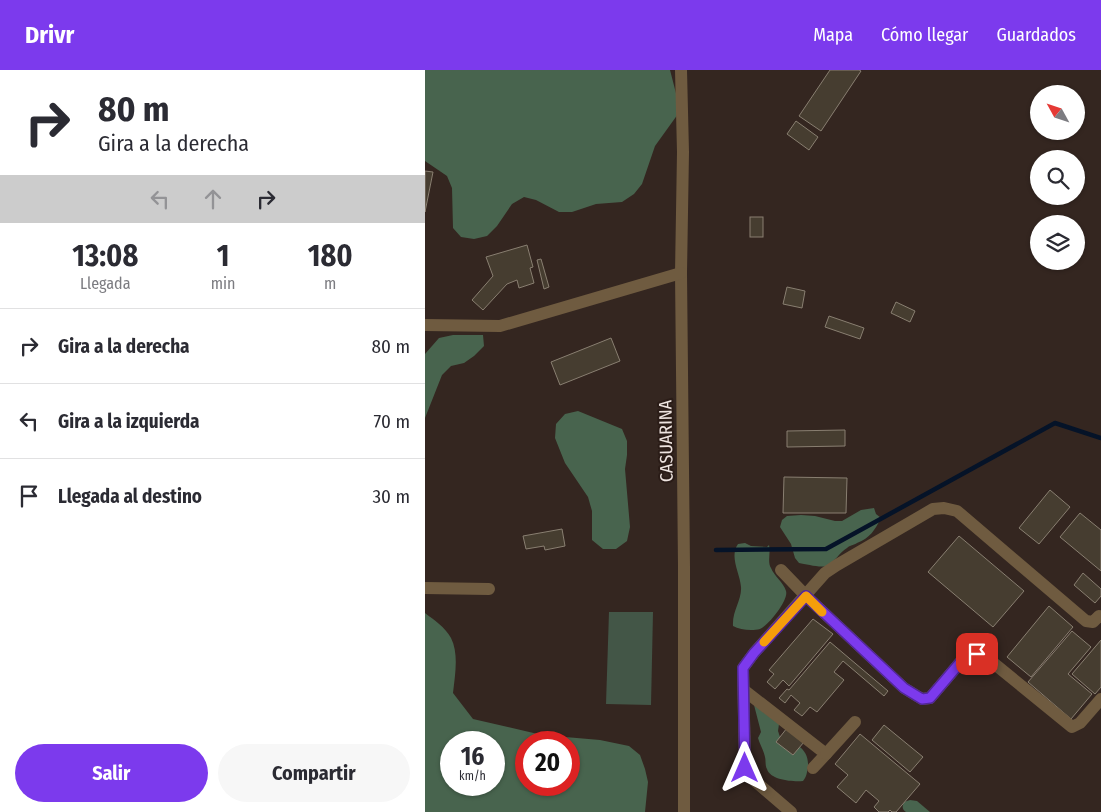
<!DOCTYPE html>
<html lang="es">
<meta charset="utf-8">
<style>
:root{--surface:#fff;--page:#f7f7f7;--text:#2b2b33;--muted:#7c7c81;--line:#e1e1e2;--accent:#7c3aed}
body{margin:0;font-family:"Fira Sans Condensed",sans-serif;background:var(--page);color:var(--text);height:100vh;display:flex;flex-direction:column;font-size:19px;white-space:nowrap}
*{box-sizing:border-box;margin:0}
p{font-size:16px;color:var(--muted)}
.icon{flex:none;width:28px;height:28px;fill:none;stroke:currentColor;stroke-width:2;stroke-linecap:round;stroke-linejoin:round}
.map{position:relative;flex:1;overflow:hidden}
.details{display:flex;flex-direction:column;background:var(--surface);width:425px}
.details>*{flex:none}
.top-card{background:#fff;color:var(--text);overflow:hidden}
.needle{width:32px;rotate:310deg}
.controls{position:absolute;left:605px;top:15px;display:grid;gap:10px}
.controls a{display:grid;place-items:center;width:55px;height:55px;border-radius:50%;background:var(--surface);box-shadow:0 1px 4px #0004;font-size:25px}
.speed{position:absolute;left:15px;top:661px;display:flex;gap:10px;font-size:25px;font-weight:700;text-align:center}
.speed>*{display:grid;place-content:center;width:65px;height:65px;border-radius:50%;background:var(--surface);box-shadow:0 1px 4px #0004;line-height:1}
.speed small{font-size:12px;font-weight:400}
.speed .limit{border:8px solid #d22;background:#fff;color:#111}
.pin{position:absolute;display:grid;place-items:center;width:42px;height:42px;color:#fff;margin:-21px;border-radius:10px;box-shadow:0 2px 8px #0006}
.me{position:absolute;width:55px;margin:-28px;rotate:0deg;stroke-linejoin:round;filter:drop-shadow(0 0 4px #0008)}
.turn{display:flex;align-items:center;gap:18px;height:105px;padding:0 15px;font-size:22px}
.turn .icon{width:65px;height:65px;stroke-width:2.5}
.turn b{display:block;font-size:35px;line-height:42px}
.lanes{display:flex;align-items:center;height:48px;padding:0 15px;background:#0003;justify-content:center;gap:25px;direction:ltr}
.lanes .off{opacity:.35}
.eta{display:flex;justify-content:space-evenly;align-items:center;height:85px;text-align:center}
.eta b{font-size:30px;font-weight:700;line-height:35px}
.primary-button{display:flex;gap:10px;margin-top:auto;padding:10px 15px}
.primary-button a{flex:1;height:58px;border-radius:30px;background:var(--accent);color:#fff;font-size:20px;font-weight:700;line-height:58px;text-align:center}
.primary-button a+a{background:var(--page);color:var(--text)}
ul{padding:0;list-style:none}
li{display:flex;align-items:center;gap:15px;height:75px;padding:0 15px;border-top:1px solid var(--line)}
li div{flex:1}
li b{display:block;font-size:19px}
li em{font-style:normal}
header{display:flex;align-items:center;gap:30px;box-sizing:border-box;height:70px;padding:0 25px;background:var(--accent);color:#fff}
header strong{font-size:24px}
nav{display:flex;gap:28px;margin-inline-start:auto;font-size:18px}
main{display:flex;flex:1;min-height:0}
.map>svg:first-child{display:block}
</style>
<header>
<strong>Drivr</strong>
<nav><a>Mapa</a><a>Cómo llegar</a><a>Guardados</a></nav>
</header>
<main>
<section class="details">
<div class="top-card">
<div class="turn"><svg class="icon" aria-label="right" viewBox="0 0 24 24"><path d="M7 20v-9h11M14 6l5 5-5 5"/></svg><div><b>80 m</b>Gira a la derecha</div></div>
<div class="lanes"><svg class="icon off" aria-label="left" viewBox="0 0 24 24"><path d="M17 20v-9H6M10 6l-5 5 5 5"/></svg><svg class="icon off" aria-label="ahead" viewBox="0 0 24 24"><path d="M12 20V5M6 11l6-6 6 6"/></svg><svg class="icon" aria-label="right" viewBox="0 0 24 24"><path d="M7 20v-9h11M14 6l5 5-5 5"/></svg></div>
</div>
<div class="eta">
<div><b>13:08</b><p>Llegada</p></div>
<div><b>1</b><p>min</p></div>
<div><b>180</b><p>m</p></div>
</div>
<ul>
<li><svg class="icon" aria-label="right" viewBox="0 0 24 24"><path d="M7 20v-9h11M14 6l5 5-5 5"/></svg><div><b>Gira a la derecha</b></div><em>80 m</em></li>
<li><svg class="icon" aria-label="left" viewBox="0 0 24 24"><path d="M17 20v-9H6M10 6l-5 5 5 5"/></svg><div><b>Gira a la izquierda</b></div><em>70 m</em></li>
<li><svg class="icon" aria-label="arrive" viewBox="0 0 24 24"><path d="M6 21V4h12l-3 4 3 4H6"/></svg><div><b>Llegada al destino</b></div><em>30 m</em></li>
</ul>
<div class="primary-button"><a>Salir</a><a>Compartir</a></div>
</section>
<div class="map">
<svg width="676" height="742" viewBox="0 0 676 742">
<rect width="100%" height="100%" fill="#342620"/>
<polygon fill="#435647" points="184,542 228,542 226,635 181,634"/>
<g fill="#48644e" fill-rule="evenodd">
<polygon points="0,0 245,0 253,31 253,44 230,76 217,114 209,124 197,132 171,134 147,142 134,142 111,130 99,127 87,134 72,156 62,166 49,169 36,167 28,158 27,118 22,106 0,91"/>
<polygon points="28,265 58,265 59,276 49,286 39,293 26,296 17,305 0,348 0,284 14,268"/>
<polygon points="153,341 197,359 202,371 202,385 200,399 205,457 202,471 191,479 178,479 167,470 167,441 163,427 140,393 130,368 131,354 140,344"/>
<path d="M449 438 451 444 456 448C450 460 445 468 432 473 429 475 425 475 422 478 414 483 410 492 401 496 395 498 381 494 374 493L370 488 366 474 355 457 357 450 362 446 376 445 390 446 410 451H417L436 440Z"/>
<path d="M320 473 326 476 342 477 344 475C346 483 342 491 346 498 349 506 359 513 361 521 364 530 343 556 335 559 327 561 315 560 308 556 307 541 317 530 316 517 315 503 304 487 313 474Z"/>
<path d="M0 543C9 550 20 557 26 568 34 584 30 605 28 623L48 649 117 665 175 670 204 676 215 685 220 699 223 712 220 742H0ZM69 672V715H26V672ZM144 672V715H101V672Z"/>
<path d="M329 635 354 654 353 661 355 667C369 672 384 678 383 696 382 702 382 706 378 711 368 712 345 710 342 699 340 696 341 691 340 687 339 681 335 675 333 668L336 662Z"/>
<path d="M485 730 492 731 505 742H481C477 739 477 737 479 732Z"/>
</g>
<g fill="none" stroke-linecap="round" stroke-linejoin="round">
<polyline stroke="#051328" stroke-width="4.5" points="291,480 401,479 630,353 676,368"/>
</g>
<g fill="#463d30" stroke="#897f71">
<polygon points="405,0 434,0 436,1 396,61 374,46"/>
<polygon points="371,51 393,67 384,80 362,64"/>
<polygon points="0,101 8,102 0,142"/>
<rect x="325" y="147" width="13" height="20"/>
<polygon points="102,175 108,197 105,198 109,213 94,218 92,210 82,214 58,240 47,230 68,206 61,187"/>
<polygon points="116,189 124,217 119,219 112,190"/>
<polygon points="362,217 380,221 377,238 358,234"/>
<polygon points="471,232 490,241 485,252 466,243"/>
<polygon points="404,246 439,258 435,269 400,257"/>
<polygon points="186,268 195,291 135,315 126,292"/>
<polygon points="420,360 420,376 362,377 362,361"/>
<polygon points="359,407 422,408 421,443 358,443"/>
<polygon points="625,420 645,437 614,474 594,458"/>
<polygon points="655,443 676,460 676,501 635,467"/>
<polygon points="137,459 140,476 120,480 119,476 101,479 98,466"/>
<polygon points="534,466 599,521 568,557 503,502"/>
<polygon points="658,503 676,519 676,526 670,533 649,515"/>
<polygon points="624,536 648,557 606,607 582,587"/>
<polygon points="388,549 408,564 364,616 358,610 350,619 342,612 349,604 344,600"/>
<polygon points="647,561 666,577 643,604 667,624 646,649 603,612"/>
<polygon points="676,570 676,617 670,624 647,604"/>
<polygon points="405,572 463,621 459,626 418,591 409,602 419,610 392,642 385,637 377,646 369,640 375,633 366,625 360,633 354,628 362,619 364,620"/>
<polygon points="459,655 498,687 485,702 447,670"/>
<polygon points="362,658 379,672 368,685 351,672"/>
<polygon points="435,664 495,714 471,742 467,742 465,740 463,742 454,742 449,737 454,731 441,720 431,733 412,717 423,705 410,694"/>
</g>
<g fill="none" stroke-linecap="round" stroke-linejoin="round">
<g stroke="#6f5b40" stroke-width="12">
<polyline points="256,0 258,82 256,203 259,496 259,742"/>
<polyline points="0,255 75,256 256,203"/>
<polyline points="356,500 381,526 479,618 497,629 505,628 539,588 552,584 561,587 647,657 655,653 676,629"/>
<polyline points="0,518 64,519"/>
<polyline points="320,621 401,684 388,698"/>
<polyline points="401,684 430,652"/>
<polyline points="366,742 324,706 320,698 318,598 329,583 400,503 412,495 508,439 519,438 532,441 661,551 668,552 674,546 676,547"/>
</g>
</g>
<g fill="none" stroke-linecap="round" stroke-linejoin="round">
<defs>
<polyline id="route" points="320,698 318,598 329,583 381,526 479,618 497,629 505,628 539,588 552,584"/>
</defs>
<use href="#route" stroke="#51269a" stroke-width="12"/>
<use href="#route" stroke="#7c3aed" stroke-width="9"/>
<polyline stroke="#f59e0b" stroke-width="9" points="339,572 381,526 397,542"/>
</g>
<g text-anchor="middle" dominant-baseline="central" stroke-width="4" stroke-linejoin="round" paint-order="stroke">
<g font-size="18" fill="#eee4e0" stroke="#2a1c17">
<text transform="translate(241 371) rotate(-91)">CASUARINA</text>
</g>
</g>
</svg>
<div class="controls">
<a><svg class="needle" viewBox="-14 -14 28 28"><path d="M0-13l5 13h-10z" fill="#e53935"/><path d="M0 13l5-13h-10z" fill="#7c7c81"/></svg></a>
<a><svg class="icon" aria-label="search" viewBox="0 0 24 24"><circle cx="10" cy="10" r="6"/><path d="M15 15l6 6"/></svg></a>
<a><svg class="icon" aria-label="layers" viewBox="0 0 24 24"><path d="M12 4l9 5-9 5-9-5zM3 14l9 5 9-5"/></svg></a>
</div>
<div class="speed"><div>16<small>km/h</small></div><div class="limit">20</div></div>
<div class="pin" style="left:552px;top:584px;background:#d93025"><svg class="icon" aria-label="arrive" viewBox="0 0 24 24"><path d="M6 21V4h12l-3 4 3 4H6"/></svg></div>
<svg class="me" style="left:320px;top:698px" viewBox="-20 -20 40 40"><path d="M0-17L14 15 0 8-14 15z" fill="#7c3aed" stroke="#fff" stroke-width="4"/></svg>
</div>
</main>
